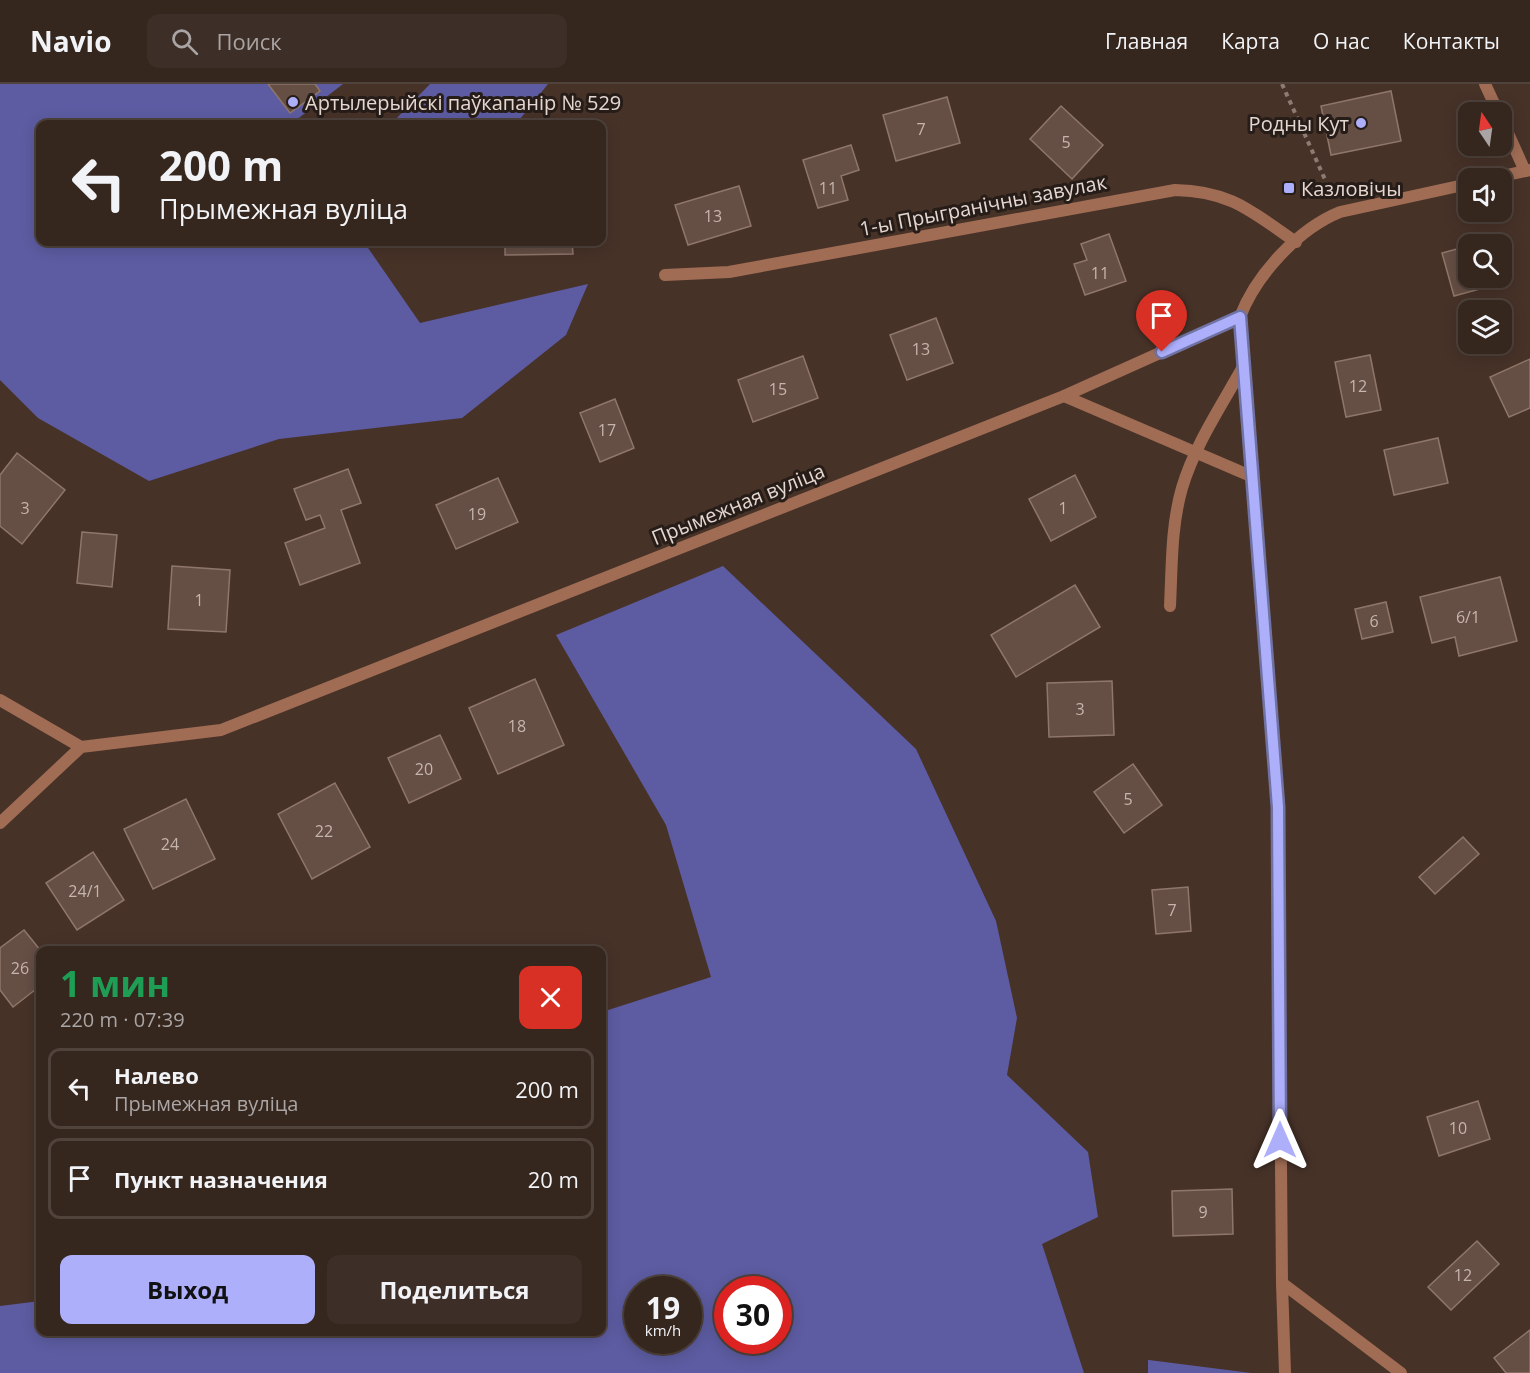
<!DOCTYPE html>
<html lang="ru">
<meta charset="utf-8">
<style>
:root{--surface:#35261e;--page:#3d2e27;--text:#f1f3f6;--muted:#aaa5a4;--line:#4f433c;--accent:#adaffb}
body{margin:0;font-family:"Open Sans",sans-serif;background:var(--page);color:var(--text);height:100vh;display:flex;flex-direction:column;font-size:22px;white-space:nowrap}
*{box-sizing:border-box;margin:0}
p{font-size:20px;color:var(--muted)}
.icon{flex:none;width:33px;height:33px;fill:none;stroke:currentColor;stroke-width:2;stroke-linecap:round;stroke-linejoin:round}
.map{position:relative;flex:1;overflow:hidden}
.side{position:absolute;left:36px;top:862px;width:570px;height:390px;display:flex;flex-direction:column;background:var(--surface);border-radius:12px;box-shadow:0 3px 15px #0003,0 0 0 2px var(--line)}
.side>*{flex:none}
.banner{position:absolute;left:36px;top:36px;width:570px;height:126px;border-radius:12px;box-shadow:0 3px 15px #0003,0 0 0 2px var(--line);background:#35261e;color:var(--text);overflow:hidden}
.needle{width:39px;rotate:347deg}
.buttons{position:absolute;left:1458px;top:18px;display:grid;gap:12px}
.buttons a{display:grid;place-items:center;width:54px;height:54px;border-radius:12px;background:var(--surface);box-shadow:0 3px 15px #0003,0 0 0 2px var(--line);font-size:30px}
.speed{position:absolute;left:624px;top:1192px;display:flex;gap:12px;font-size:30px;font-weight:700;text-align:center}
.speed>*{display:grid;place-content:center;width:78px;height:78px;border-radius:50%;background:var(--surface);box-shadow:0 3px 15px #0003,0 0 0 2px var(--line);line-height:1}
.speed small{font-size:15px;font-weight:400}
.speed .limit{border:9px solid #d22;background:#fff;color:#111}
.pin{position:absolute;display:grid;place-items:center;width:51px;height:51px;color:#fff;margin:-62px -26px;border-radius:50% 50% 50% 0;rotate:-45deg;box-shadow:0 0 6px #0007}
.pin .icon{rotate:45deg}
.me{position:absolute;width:66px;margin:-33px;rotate:0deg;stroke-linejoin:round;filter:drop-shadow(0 0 4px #0008)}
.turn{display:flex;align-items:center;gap:21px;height:126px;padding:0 24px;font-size:27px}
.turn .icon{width:78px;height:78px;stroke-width:2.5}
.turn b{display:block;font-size:42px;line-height:51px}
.round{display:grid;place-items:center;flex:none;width:63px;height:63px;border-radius:12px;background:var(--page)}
.overview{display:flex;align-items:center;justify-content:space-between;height:102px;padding:0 24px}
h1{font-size:36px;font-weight:700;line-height:45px;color:#1e9e55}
.primary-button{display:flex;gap:12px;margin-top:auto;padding:12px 24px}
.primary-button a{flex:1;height:69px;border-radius:12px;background:var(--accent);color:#111;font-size:24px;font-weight:700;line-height:69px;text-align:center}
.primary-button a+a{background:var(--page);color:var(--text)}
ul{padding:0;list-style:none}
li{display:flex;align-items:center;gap:18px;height:81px;margin:0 12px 9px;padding:0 12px;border:3px solid var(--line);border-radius:12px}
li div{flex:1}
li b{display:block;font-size:22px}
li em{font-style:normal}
header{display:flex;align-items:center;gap:36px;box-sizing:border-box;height:84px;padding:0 30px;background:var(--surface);border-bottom:2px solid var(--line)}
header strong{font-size:28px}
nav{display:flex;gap:33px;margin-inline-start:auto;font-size:21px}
.search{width:420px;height:54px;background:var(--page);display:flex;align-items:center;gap:15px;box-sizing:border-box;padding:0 21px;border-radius:12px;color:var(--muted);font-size:22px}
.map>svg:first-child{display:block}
</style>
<header>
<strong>Navio</strong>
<div class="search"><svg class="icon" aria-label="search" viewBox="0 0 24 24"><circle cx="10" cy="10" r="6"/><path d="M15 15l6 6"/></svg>Поиск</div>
<nav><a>Главная</a><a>Карта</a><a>О нас</a><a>Контакты</a></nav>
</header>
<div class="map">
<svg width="1530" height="1289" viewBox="0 0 1530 1289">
<rect width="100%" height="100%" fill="#473228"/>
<g fill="#5d5ca2" fill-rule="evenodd">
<polygon points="0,0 343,0 291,40 40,40 40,158 369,158 366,161 420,239 588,200 566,251 462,334 279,355 149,397 38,334 0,296"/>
<polygon points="430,0 548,0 516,40 391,40"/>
<path d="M723 482 916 665 996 837 1017 934 1007 991 1088 1068 1098 1133 1042 1160 1084 1289H0V1222L40 1217V1248H602V928L711 893 666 741 556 551ZM638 1206H688V1257H638ZM728 1206H778V1257H728Z"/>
<polygon points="1148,1276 1149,1276 1251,1289 1148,1289"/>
</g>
<g fill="#654e44" stroke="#8f766a" stroke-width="1.5">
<polygon points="268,0 315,0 320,7 290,29"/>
<polygon points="1391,7 1401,57 1331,71 1321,22"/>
<polygon points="947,13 960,59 896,77 883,31"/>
<polygon points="1061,22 1103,61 1072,95 1030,55"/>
<polygon points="851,61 859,86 841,92 848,116 818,124 803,76"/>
<polygon points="739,102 751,142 688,161 675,121"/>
<polygon points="1109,150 1126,197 1085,211 1074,180 1087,176 1081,160"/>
<polygon points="505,158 572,158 573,170 505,171"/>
<polygon points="1468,162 1468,194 1485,194 1487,203 1454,212 1442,169"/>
<polygon points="936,234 953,279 907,296 890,251"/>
<polygon points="1370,271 1381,326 1346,333 1335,278"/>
<polygon points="803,272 818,314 753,338 738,296"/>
<polygon points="1530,275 1530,324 1509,333 1490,293"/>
<polygon points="615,315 634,364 600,378 580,329"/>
<polygon points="1438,354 1448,399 1394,411 1384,366"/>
<polygon points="17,369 65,406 22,460 0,442 0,391"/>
<polygon points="348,385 361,419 341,426 360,479 300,501 285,459 325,444 320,431 306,436 294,405"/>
<polygon points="1075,391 1096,433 1051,457 1029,415"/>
<polygon points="498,394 518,438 456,465 436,421"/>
<polygon points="82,448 117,451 112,503 77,499"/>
<polygon points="172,482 230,486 226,548 168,545"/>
<polygon points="1500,493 1517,557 1459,572 1455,553 1432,559 1420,513"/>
<polygon points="1075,501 1100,543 1016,593 991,551"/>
<polygon points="1386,518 1393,548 1362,555 1355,525"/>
<polygon points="535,595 564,661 498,690 469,624"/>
<polygon points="1112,597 1114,651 1049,653 1047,599"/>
<polygon points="440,651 461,695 409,719 388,674"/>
<polygon points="1133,680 1162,721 1124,749 1094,708"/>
<polygon points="335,699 370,763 312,795 278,730"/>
<polygon points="186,715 215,775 153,805 124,745"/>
<polygon points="1463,753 1479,770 1435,810 1419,793"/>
<polygon points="93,768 124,816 77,846 46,799"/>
<polygon points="1188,803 1191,847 1156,850 1152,806"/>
<polygon points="24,846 41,867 40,902 13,923 0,906 0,864"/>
<polygon points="1478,1017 1490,1055 1439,1072 1427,1033"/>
<polygon points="1232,1105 1233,1150 1173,1152 1172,1107"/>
<polygon points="1477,1157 1499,1180 1451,1226 1428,1203"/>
<polygon points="1530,1246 1530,1289 1506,1289 1494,1274"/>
</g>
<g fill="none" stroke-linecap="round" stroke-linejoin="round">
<polyline stroke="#8d7b73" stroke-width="4" stroke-dasharray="4.5 4.5" stroke-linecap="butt" points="1282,0 1332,111"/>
<g stroke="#a06c54" stroke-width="12">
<polyline points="1485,0 1498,28"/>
<polyline points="1502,36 1525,87"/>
<polyline points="1064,312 1253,393"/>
<path d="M1170 522C1172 482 1171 442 1182 404 1195 360 1222 321 1244 281"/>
</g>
<g stroke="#a06c54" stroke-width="12">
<polyline points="1493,94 1530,86"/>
<path d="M665 191 729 188 1175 106C1231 107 1252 128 1296 158"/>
<polyline points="1240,233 1278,723 1282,1199 1285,1289"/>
<polyline points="0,616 81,663"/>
<path d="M0 739 81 663 221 646 1064 312 1240 233C1256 191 1298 145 1340 128L1468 100"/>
<polyline points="1282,1199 1401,1289"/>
</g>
</g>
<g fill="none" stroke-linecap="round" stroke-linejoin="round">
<defs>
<polyline id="route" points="1162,268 1240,233 1278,723 1280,1056"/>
</defs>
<use href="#route" stroke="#7072a3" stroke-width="15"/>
<use href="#route" stroke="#adaffb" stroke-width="10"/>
</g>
<g fill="#adaffb" stroke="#261c18" stroke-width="2">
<circle cx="293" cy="18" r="6"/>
<circle cx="1361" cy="39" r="6"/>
<rect x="1283" y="98" width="12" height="12" rx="3"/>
</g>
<g text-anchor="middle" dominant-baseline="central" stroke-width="6" stroke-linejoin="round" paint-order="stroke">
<g font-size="16" fill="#c5b5ad">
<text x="921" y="45">7</text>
<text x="1066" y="58">5</text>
<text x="828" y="104">11</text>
<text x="713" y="132">13</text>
<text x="1100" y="189">11</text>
<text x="921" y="265">13</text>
<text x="1358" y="302">12</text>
<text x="778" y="305">15</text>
<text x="607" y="346">17</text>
<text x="25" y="424">3</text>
<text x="1063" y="424">1</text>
<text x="477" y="430">19</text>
<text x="199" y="516">1</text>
<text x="1468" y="533">6/1</text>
<text x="1374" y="537">6</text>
<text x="1080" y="625">3</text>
<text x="517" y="642">18</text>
<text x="424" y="685">20</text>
<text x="1128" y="715">5</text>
<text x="324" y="747">22</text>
<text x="170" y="760">24</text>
<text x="85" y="807">24/1</text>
<text x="1172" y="826">7</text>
<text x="20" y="884">26</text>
<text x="1458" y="1044">10</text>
<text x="1203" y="1128">9</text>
<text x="1463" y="1191">12</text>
</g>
<g font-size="20" fill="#e5d7d0" stroke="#261c18" text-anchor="start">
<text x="305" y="18">Артылерыйскі паўкапанір № 529</text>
<text x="1349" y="39" text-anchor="end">Родны Кут</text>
<text x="1301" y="104">Казловічы</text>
</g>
<g font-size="20" fill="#e5d7d0" stroke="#261c18">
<text transform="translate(983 121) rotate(-11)">1-ы Прыгранічны завулак</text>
<text transform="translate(738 420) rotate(-22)">Прымежная вуліца</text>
</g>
</g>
</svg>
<div class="buttons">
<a><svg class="needle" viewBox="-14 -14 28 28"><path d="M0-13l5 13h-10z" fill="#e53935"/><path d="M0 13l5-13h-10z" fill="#aaa5a4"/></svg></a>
<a><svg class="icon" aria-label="sound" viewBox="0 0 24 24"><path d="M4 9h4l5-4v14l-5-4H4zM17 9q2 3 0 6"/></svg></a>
<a><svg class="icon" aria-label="search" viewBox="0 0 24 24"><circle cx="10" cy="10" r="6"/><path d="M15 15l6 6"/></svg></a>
<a><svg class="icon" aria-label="layers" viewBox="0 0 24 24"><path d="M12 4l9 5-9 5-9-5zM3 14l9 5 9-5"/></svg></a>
</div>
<div class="speed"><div>19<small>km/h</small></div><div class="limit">30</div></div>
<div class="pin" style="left:1162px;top:268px;background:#d93025"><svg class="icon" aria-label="arrive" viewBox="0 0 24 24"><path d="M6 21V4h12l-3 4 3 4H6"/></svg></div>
<svg class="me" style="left:1280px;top:1056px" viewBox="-20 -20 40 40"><path d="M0-17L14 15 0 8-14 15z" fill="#adaffb" stroke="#fff" stroke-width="4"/></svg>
<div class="banner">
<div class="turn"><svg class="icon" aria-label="left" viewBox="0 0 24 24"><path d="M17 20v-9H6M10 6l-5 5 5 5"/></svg><div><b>200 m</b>Прымежная вуліца</div></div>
</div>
<section class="side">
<div class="overview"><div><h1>1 мин</h1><p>220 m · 07:39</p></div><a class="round" style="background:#d93025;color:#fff"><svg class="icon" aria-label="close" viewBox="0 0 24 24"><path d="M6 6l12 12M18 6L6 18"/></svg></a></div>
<ul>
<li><svg class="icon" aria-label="left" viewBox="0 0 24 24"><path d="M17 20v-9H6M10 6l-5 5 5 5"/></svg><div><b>Налево</b><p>Прымежная вуліца</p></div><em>200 m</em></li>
<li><svg class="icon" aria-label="arrive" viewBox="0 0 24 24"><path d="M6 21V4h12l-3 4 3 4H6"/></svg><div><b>Пункт назначения</b></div><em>20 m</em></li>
</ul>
<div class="primary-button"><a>Выход</a><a>Поделиться</a></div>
</section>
</div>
